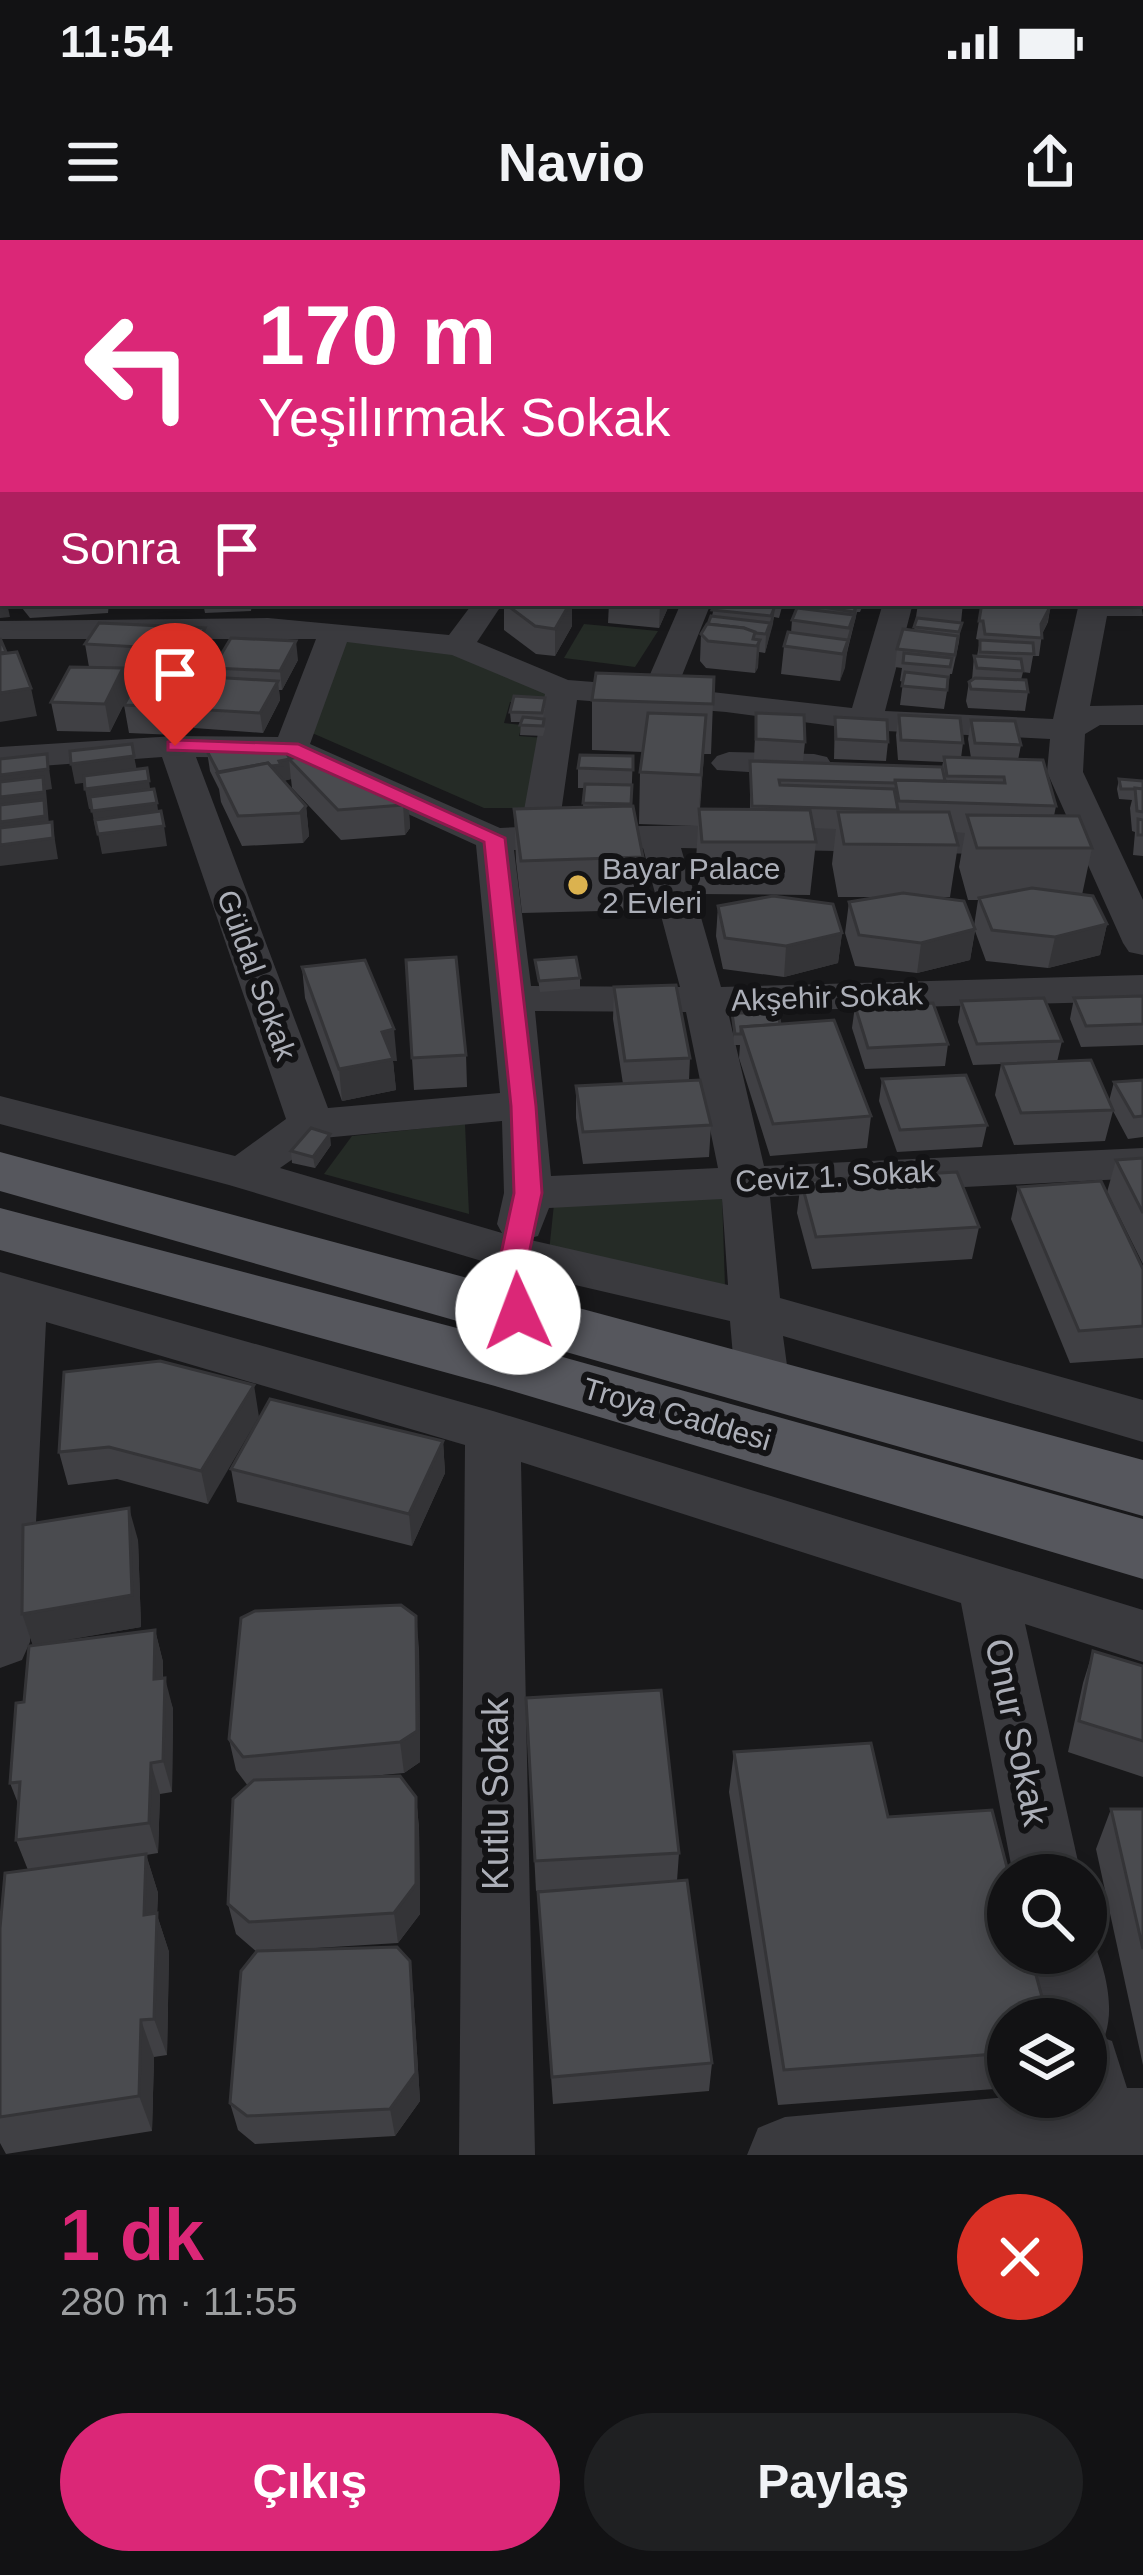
<!DOCTYPE html>
<html lang="tr">
<meta charset="utf-8">
<style>
:root{--surface:#121214;--page:#1f2022;--text:#f1f3f6;--muted:#9c9ea0;--line:#313234;--accent:#db2777}
body{margin:0;font-family:Arial,sans-serif;background:var(--page);color:var(--text);height:100vh;display:flex;flex-direction:column;font-size:45px;white-space:nowrap}
*{box-sizing:border-box;margin:0}
p{font-size:39px;color:var(--muted)}
.icon{flex:none;width:66px;height:66px;fill:none;stroke:currentColor;stroke-width:2;stroke-linecap:round;stroke-linejoin:round}
.map{position:relative;height:1915px;overflow:hidden}
.side{display:flex;flex-direction:column;background:var(--surface);flex:1}
.side>*{flex:none}
.banner{position:absolute;left:0px;top:0px;width:1143px;height:366px;box-shadow:0 6px 18px #0003,0 0 0 3px var(--line);background:#db2777;color:#fff;overflow:hidden}
.fabs{position:absolute;left:987px;top:1614px;display:grid;gap:24px}
.fabs a{display:grid;place-items:center;width:120px;height:120px;border-radius:50%;background:var(--surface);box-shadow:0 6px 18px #0003,0 0 0 3px var(--line);font-size:60px}
.pin{position:absolute;display:grid;place-items:center;width:102px;height:102px;color:#fff;margin:-123px -51px;border-radius:50% 50% 50% 0;rotate:-45deg;box-shadow:0 0 12px #0007}
.pin .icon{rotate:45deg}
.me{position:absolute;width:132px;margin:-66px;rotate:358deg;stroke-linejoin:round;filter:drop-shadow(0 0 9px #0008)}
.turn{display:flex;align-items:center;gap:42px;height:252px;padding:0 60px;font-size:54px}
.turn .icon{width:156px;height:156px;stroke-width:2.5}
.turn b{display:block;font-size:84px;line-height:102px}
.then{display:flex;align-items:center;height:114px;padding:0 60px;background:#0003;gap:24px;font-size:45px}
.round{display:grid;place-items:center;flex:none;width:126px;height:126px;border-radius:63px;background:var(--page)}
.head{display:flex;align-items:center;justify-content:space-between;height:204px;padding:0 60px}
h1{font-size:72px;font-weight:700;line-height:90px;color:var(--accent)}
.button{display:flex;gap:24px;margin-top:auto;padding:24px 60px}
.button a{flex:1;height:138px;border-radius:72px;background:var(--accent);color:#fff;font-size:48px;font-weight:700;line-height:138px;text-align:center}
.button a+a{background:var(--page);color:var(--text)}
.status{display:flex;justify-content:space-between;align-items:center;height:84px;padding:0 60px;background:var(--surface);direction:ltr}
.status svg{height:33px;fill:currentColor}
header{display:flex;justify-content:space-between;align-items:center;height:156px;padding:0 60px;background:var(--surface);font-size:54px;font-weight:700}
.map>svg:first-child{display:block}
</style>
<div class="status"><b>11:54</b><svg viewBox="0 0 49 12"><path d="M0 12V9h3v3zM5 12V6h3v6zM10 12V3h3v9zM15 12V0h3v12zM26 1h20v11H26zM47 4h2v5h-2z"/></svg></div>
<header><svg class="icon" aria-label="menu" viewBox="0 0 24 24"><path d="M4 6h16M4 12h16M4 18h16"/></svg>Navio<svg class="icon" aria-label="share" viewBox="0 0 24 24"><path d="M12 15V3M7 8l5-5 5 5M5 13v7h14v-7"/></svg></header>
<div class="map">
<svg width="1143" height="1915" viewBox="0 0 1143 1915">
<rect width="100%" height="100%" fill="#18181a"/>
<polygon fill="#242427" points="0,0 1143,0 1143,125 1140,3 3,3 3,83"/>
<g fill="#252b26">
<polygon points="584,384 658,391 635,427 564,418"/>
<polygon points="342,398 435,408 554,452 551,464 510,462 504,483 522,485 519,496 545,498 535,568 484,568 303,489"/>
<polygon points="465,884 469,974 324,934 352,896"/>
<polygon points="722,956 725,1047 549,1012 554,964"/>
</g>
<g fill="none" stroke-linecap="round" stroke-linejoin="round">
<g fill="#3a3a3e" fill-rule="evenodd">
<rect x="165" y="0" width="20" height="3"/>
<rect x="1140" y="35" width="3" height="12"/>
<rect x="0" y="86" width="3" height="14"/>
<rect x="1140" y="90" width="3" height="14"/>
<rect x="1140" y="185" width="3" height="16"/>
<polygon points="1143,227 1143,247 1140,248 1140,228"/>
<rect x="1140" y="310" width="3" height="18"/>
<path d="M1140 358 1143 376H1107L1090 466 1143 465V485H1100L1085 494 1083 532 1143 660V715L1129 712 1123 703 1084 616 681 608 721 747 1143 735V761L728 772 764 926 1143 908V938L770 957 780 1058 1143 1160V1202L783 1096 789 1140 781 1154 762 1160 743 1154 735 1140 730 1081 515 1031 229 945 0 884V856L235 916 286 879 162 517 0 529V507L175 496 278 497 316 399H0V381L268 378 449 395 473 363H503L477 402 568 440 645 446 681 363H711L677 448 852 468 883 363H913L885 471 1053 479 1079 363H1140ZM347 402 452 415 545 454 521 587 500 588 310 504ZM577 460 726 472 865 490 1050 499 1047 532 1074 593 730 585 559 587ZM196 517 285 518 476 605 500 853 328 868ZM643 608 680 747 531 746 514 610ZM535 771 686 772 718 928 551 936ZM502 881 504 953 497 984 502 993 280 928 323 898ZM722 959 728 1045 526 999 538 996 549 968Z"/>
<polygon points="729,512 814,514 827,517 832,525 827,533 814,536 717,530 711,523 717,516"/>
<polygon points="0,1032 493,1171 1143,1370 1143,1422 1025,1384 1081,1635 1013,1635 961,1363 521,1222 535,1915 459,1915 465,1205 46,1082 30,1402 22,1420 0,1428"/>
<path d="M1086 1688C1103 1717 1117 1766 1104 1798L1112 1801 1127 1848H1143V1915H747L758 1888 785 1877 1008 1857H1086V1779H1040L1028 1713H1086Z"/>
</g>
<g fill="#56575d" fill-rule="evenodd">
<polygon points="0,912 1143,1220 1143,1276 0,951"/>
<polygon points="0,968 495,1098 1143,1279 1143,1339 495,1146 0,1010"/>
</g>
</g>
<g fill="#404044" fill-rule="evenodd">
<polygon points="1140,103 1143,104 1143,180 1140,183"/>
<polygon points="3,277 3,343 0,329 0,281"/>
<polygon points="18,363 109,363 108,373 30,378"/>
<polygon points="203,363 252,363 251,371 205,373"/>
<polygon points="504,363 581,363 580,365 572,364 572,386 555,416 536,414 504,390"/>
<polygon points="609,363 670,363 659,388 608,383"/>
<polygon points="715,363 783,363 779,378 774,377 765,413 759,412 755,433 706,428 700,421 701,394 712,376"/>
<polygon points="798,363 864,363 860,372 857,372 840,441 781,434 784,406 791,393 792,380"/>
<polygon points="918,363 963,363 959,402 952,434 950,434 944,469 900,465 903,442 900,441 902,428 895,427 897,409 914,391"/>
<polygon points="982,363 1051,363 1048,382 1042,394 1039,416 1033,416 1030,433 1023,432 1021,440 1028,452 1025,471 968,468 966,461 969,442 972,440 974,416 977,416 980,400 976,399"/>
<polygon points="205,388 209,416 197,437 190,437 193,458 175,495 129,493 124,465 141,434 124,433 128,456 110,492 57,491 51,462 89,427 85,404"/>
<polygon points="298,420 282,450 279,450 280,460 263,493 194,488 191,469 214,437 213,428"/>
<path d="M714 437 711 514H704L700 569 750 570V521L942 527 943 522 898 520 896 495 899 475 963 503 961 518H971L968 499 971 480 1021 505 1018 520 1056 566 1054 576 1092 608 1082 655 1107 684 1100 715 1048 728 986 721 975 691 970 720 917 733 855 726 845 693 849 662 879 657H838L832 624 836 589 813 588 816 602 810 655 699 654 696 621 698 586 639 584 640 532 643 512 592 510V460ZM955 592 965 593 959 627 968 660H978L974 686 937 657H950L958 605Z"/>
<polygon points="545,468 543,479 545,489 543,496 520,495 521,482 511,482 510,472"/>
<polygon points="756,473 805,502 803,521 754,519"/>
<polygon points="835,477 888,502 886,521 834,519"/>
<polygon points="207,511 290,519 408,559 410,588 405,595 341,600 292,548 291,539 283,541 306,566 309,596 303,603 242,606 221,562 219,549 210,531"/>
<polygon points="633,516 631,565 643,617 641,670 522,673 516,621 514,569 583,567 584,548 578,548 578,528"/>
<polygon points="1119,539 1143,541 1143,616 1133,615 1135,592 1132,591 1130,568 1132,560 1119,559 1117,549"/>
<polygon points="718,666 842,693 838,723 784,737 723,729 716,696"/>
<polygon points="406,720 466,815 467,847 414,850"/>
<polygon points="535,720 580,738 580,749 540,752"/>
<polygon points="302,727 397,821 393,821 396,850 342,861 305,758"/>
<polygon points="614,747 690,818 689,840 711,885 709,917 583,924 576,878 576,846 623,844 613,779"/>
<polygon points="1143,756 1143,805 1081,807 1070,779 1074,758"/>
<polygon points="961,761 1062,801 1057,822 1109,861 1114,842 1143,840 1143,897 1128,899 1113,871 1105,901 1014,905 995,855 1001,824 973,825 958,782"/>
<polygon points="855,766 948,804 945,826 865,829 852,788"/>
<polygon points="732,773 780,784 871,876 867,908 770,916 739,818 740,805 734,805"/>
<polygon points="882,839 987,885 982,907 897,912 879,861"/>
<polygon points="331,905 315,928 292,923 291,911"/>
<polygon points="1143,918 1143,1024 1107,952 1116,920"/>
<polygon points="801,941 979,987 972,1019 812,1029 797,973"/>
<polygon points="1018,947 1143,1029 1143,1118 1070,1123 1011,979"/>
<polygon points="254,1145 208,1264 117,1239 68,1245 59,1212"/>
<polygon points="443,1201 445,1233 412,1306 237,1262 231,1229"/>
<polygon points="138,1300 141,1387 47,1403 155,1390 163,1422 163,1438 173,1469 172,1552 160,1554 158,1613 146,1615 158,1653 157,1675 169,1712 167,1815 154,1817 152,1891 6,1914 0,1903 0,1688 28,1630 16,1600 19,1566 10,1543 33,1405 22,1374"/>
<polygon points="419,1408 420,1522 404,1533 360,1537 416,1557 419,1588 420,1674 398,1703 267,1711 413,1750 420,1861 395,1896 255,1904 238,1890 230,1863 257,1712 236,1694 228,1664 248,1546 236,1530 229,1499"/>
<polygon points="1093,1411 1143,1426 1143,1537 1068,1512 1083,1443"/>
<polygon points="526,1458 679,1613 677,1641 712,1823 709,1851 553,1864 538,1652 568,1649 536,1651"/>
<polygon points="734,1512 888,1577 1008,1779 1008,1848 778,1865 729,1552"/>
<polygon points="1111,1569 1143,1569 1143,1825 1096,1609"/>
</g>
<g fill="#343437">
<polygon points="3,247 2,267 0,269 0,250"/>
<polygon points="3,359 3,363 7,363 10,377 0,378 0,360"/>
<polygon points="570,363 572,363 572,386 555,416 555,389"/>
<polygon points="660,363 670,363 659,388"/>
<polygon points="857,363 856,377 848,406 845,428 840,441 843,414"/>
<polygon points="1051,365 1047,384 1040,398 1041,384"/>
<polygon points="775,366 773,384 765,413 766,394"/>
<polygon points="205,388 209,416 197,437 193,410"/>
<polygon points="760,400 758,428 755,433 757,406"/>
<polygon points="296,401 298,420 282,450 280,431"/>
<polygon points="123,428 128,456 110,492 105,464"/>
<polygon points="189,430 193,458 175,495 171,467"/>
<polygon points="278,441 280,460 263,493 260,473"/>
<polygon points="31,448 37,476 0,482 0,453"/>
<polygon points="706,475 703,525 699,574 701,535"/>
<polygon points="47,514 52,549 46,550 50,596 0,602 0,535"/>
<polygon points="134,516 138,536 75,544 71,524"/>
<polygon points="289,519 291,539 283,541 219,537"/>
<polygon points="149,541 152,561 89,569 85,549"/>
<polygon points="408,559 410,588 405,595 403,565"/>
<polygon points="157,563 160,583 96,591 92,571"/>
<polygon points="306,566 309,596 303,603 300,573"/>
<polygon points="52,582 58,619 0,626 0,605"/>
<polygon points="164,586 167,606 102,614 98,594"/>
<polygon points="1107,684 1100,715 1048,728 1055,697"/>
<polygon points="975,689 970,720 917,733 921,703"/>
<polygon points="842,693 838,723 784,737 786,706"/>
<polygon points="394,789 397,821 393,821 396,850 342,861 339,829 382,792"/>
<polygon points="330,894 331,905 315,928 313,917"/>
<polygon points="254,1145 259,1177 208,1264 201,1231"/>
<polygon points="443,1201 445,1233 412,1306 409,1274"/>
<polygon points="129,1268 138,1300 141,1387 33,1406 22,1374"/>
<polygon points="416,1376 419,1408 420,1522 404,1533 400,1502"/>
<polygon points="155,1390 163,1422 162,1470 154,1439"/>
<polygon points="165,1438 173,1469 172,1552 163,1521"/>
<polygon points="151,1523 160,1554 158,1613 149,1583"/>
<polygon points="416,1557 419,1588 420,1674 398,1703 394,1673"/>
<polygon points="146,1614 158,1653 157,1675 169,1712 167,1815 154,1779 144,1675"/>
<polygon points="410,1721 413,1750 420,1861 395,1896 390,1869"/>
<polygon points="141,1780 154,1817 152,1891 139,1856"/>
</g>
<g fill="#4a4b4f" stroke="#343437" stroke-width="3">
<polygon points="364,0 432,0 428,3 360,2"/>
<polygon points="569,0 897,0 895,3 599,3"/>
<polygon points="3,277 3,301 0,301 0,281"/>
<polygon points="504,363 570,363 555,389 535,386"/>
<polygon points="715,363 752,363 775,366 771,376 712,370"/>
<polygon points="798,363 857,363 854,372"/>
<polygon points="922,363 963,363 962,366"/>
<polygon points="982,363 1051,365 1041,384 1042,398 985,394 983,381 979,381"/>
<polygon points="797,368 854,375 849,388 792,380"/>
<polygon points="711,376 770,383 766,394 755,393 744,388 708,384"/>
<polygon points="917,378 962,383 959,392 914,387"/>
<polygon points="99,383 205,388 193,410 85,404"/>
<polygon points="707,384 744,388 755,392 753,399 760,400 757,406 708,401 701,394"/>
<polygon points="903,389 958,396 955,415 897,409"/>
<polygon points="788,392 848,400 843,414 784,406"/>
<polygon points="0,398 6,412 0,413"/>
<polygon points="231,398 296,401 280,431 213,428"/>
<polygon points="980,400 1033,403 1034,414 980,412"/>
<polygon points="17,412 31,448 0,453 0,414"/>
<polygon points="904,413 952,418 950,427 903,423"/>
<polygon points="974,416 1021,419 1023,431 977,428"/>
<polygon points="70,427 123,428 105,464 51,462"/>
<polygon points="144,429 189,430 171,467 124,465"/>
<polygon points="905,432 948,437 947,450 902,446"/>
<polygon points="596,433 714,437 713,464 592,460"/>
<polygon points="210,437 278,441 260,473 191,469"/>
<polygon points="975,438 1026,440 1028,452 971,449 969,442"/>
<polygon points="514,456 545,458 542,473 510,472"/>
<polygon points="648,473 706,475 701,535 640,532"/>
<polygon points="756,473 804,475 805,502 756,499"/>
<polygon points="899,475 960,478 963,503 901,500"/>
<polygon points="523,477 544,479 543,486 520,485"/>
<polygon points="835,477 887,480 888,502 836,499"/>
<polygon points="971,480 1015,481 1021,505 975,503"/>
<polygon points="132,504 134,516 71,524 70,511"/>
<polygon points="284,509 290,519 279,521 281,525 271,526 268,523 218,532 207,511"/>
<polygon points="311,513 408,559 403,565 338,570 289,519"/>
<polygon points="47,514 48,529 0,535 0,519"/>
<polygon points="580,515 633,516 633,530 578,528"/>
<polygon points="944,517 1043,520 1056,566 899,561 895,540 1005,543 1004,537 947,536"/>
<polygon points="750,521 942,527 945,541 895,540 895,543 779,540 780,545 894,549 898,570 752,566"/>
<polygon points="268,523 306,566 300,573 238,576 217,533"/>
<polygon points="147,528 149,541 85,549 84,536"/>
<polygon points="43,537 44,552 0,557 0,542"/>
<polygon points="1119,539 1143,541 1143,549 1121,549"/>
<polygon points="585,544 632,545 631,564 583,563"/>
<polygon points="1135,548 1143,549 1143,572 1137,571"/>
<polygon points="154,549 157,563 92,571 90,557"/>
<polygon points="44,560 45,576 0,582 0,565"/>
<polygon points="633,566 643,617 521,621 514,569"/>
<polygon points="699,569 810,570 816,602 702,602"/>
<polygon points="161,571 164,586 98,594 95,580"/>
<polygon points="838,572 949,572 958,605 844,604"/>
<polygon points="967,575 1079,576 1092,608 977,608"/>
<polygon points="1138,579 1143,580 1143,595 1138,595"/>
<polygon points="52,582 53,598 0,605 0,588"/>
<polygon points="1032,648 1093,656 1107,684 1055,697 992,690 979,658"/>
<polygon points="903,653 964,661 975,689 921,703 859,695 849,662"/>
<polygon points="773,656 833,664 842,693 786,706 725,698 718,666"/>
<polygon points="456,717 466,815 412,818 406,720"/>
<polygon points="576,717 580,738 539,741 535,720"/>
<polygon points="365,720 394,789 382,792 393,819 339,829 302,727"/>
<polygon points="676,745 690,818 625,821 614,747"/>
<polygon points="1143,756 1143,784 1086,786 1074,758"/>
<polygon points="1044,758 1062,801 977,804 961,761"/>
<polygon points="933,763 948,804 868,808 855,766"/>
<polygon points="732,773 778,773 780,784 741,787 741,794 735,794"/>
<polygon points="834,780 871,876 773,884 741,787"/>
<polygon points="1091,820 1113,870 1021,873 1002,824"/>
<polygon points="966,835 987,885 900,890 882,839"/>
<polygon points="700,840 711,885 583,892 576,846"/>
<polygon points="1143,840 1143,876 1134,877 1114,842"/>
<polygon points="311,888 330,894 313,917 291,911"/>
<polygon points="1143,918 1143,973 1116,920"/>
<polygon points="957,932 979,987 816,997 801,941"/>
<polygon points="1101,941 1143,1029 1143,1086 1079,1091 1018,947"/>
<polygon points="160,1121 254,1145 201,1231 109,1207 59,1212 64,1132"/>
<polygon points="270,1159 443,1201 409,1274 231,1229"/>
<polygon points="129,1268 132,1355 22,1374 23,1285"/>
<polygon points="401,1365 416,1376 417,1491 400,1502 243,1517 229,1499 241,1378 255,1371"/>
<polygon points="155,1390 154,1439 165,1438 163,1521 151,1523 149,1583 16,1600 20,1542 10,1543 16,1463 24,1462 29,1406"/>
<polygon points="1093,1411 1143,1426 1143,1501 1079,1481"/>
<polygon points="661,1450 679,1613 535,1621 526,1458"/>
<polygon points="871,1503 888,1577 992,1570 1009,1635 1008,1713 1030,1713 1048,1779 1008,1779 1008,1813 784,1830 734,1512"/>
<polygon points="400,1536 416,1557 416,1644 394,1673 249,1682 228,1664 233,1559 254,1540"/>
<polygon points="1111,1569 1143,1569 1143,1709"/>
<polygon points="146,1614 144,1675 157,1673 154,1779 141,1780 139,1856 0,1877 0,1688 5,1633"/>
<polygon points="687,1640 712,1823 552,1837 538,1652"/>
<polygon points="397,1707 410,1721 416,1833 390,1869 247,1876 230,1863 241,1731 257,1711"/>
</g>
<polygon fill="#db2777" stroke="#8e194d" stroke-width="3" points="175,500 298,504 505,598 536,866 542,953 529,1014 532,1072 528,1080 518,1083 503,1072 501,1014 514,953 511,866 484,602 287,514 168,510 168,502"/>
<circle fill="#dbb24f" stroke="#131315" stroke-width="4.5" cx="578" cy="645" r="12"/>
<g text-anchor="middle" dominant-baseline="central" stroke-width="12" stroke-linejoin="round" paint-order="stroke">
<g font-size="30" fill="#acafb8" stroke="#131315" text-anchor="start">
<text x="602" y="628">Bayar Palace<tspan x="602" dy="34">2 Evleri</tspan></text>
</g>
<g font-size="30" fill="#acafb8" stroke="#131315">
<text transform="translate(257 735) rotate(70)">Güldal Sokak</text>
<text transform="translate(827 757) rotate(-2)">Akşehir Sokak</text>
<text transform="translate(835 936) rotate(-3)">Ceviz 1. Sokak</text>
<text transform="translate(677 1174) rotate(16)">Troya Caddesi</text>
</g>
<g font-size="36" fill="#acafb8" stroke="#131315">
<text transform="translate(1017 1492) rotate(78)">Onur Sokak</text>
<text transform="translate(495 1554) rotate(-90)">Kutlu Sokak</text>
</g>
</g>
</svg>
<div class="fabs">
<a><svg class="icon" aria-label="search" viewBox="0 0 24 24"><circle cx="10" cy="10" r="6"/><path d="M15 15l6 6"/></svg></a>
<a><svg class="icon" aria-label="layers" viewBox="0 0 24 24"><path d="M12 4l9 5-9 5-9-5zM3 14l9 5 9-5"/></svg></a>
</div>
<div class="pin" style="left:175px;top:506px;background:#d93025"><svg class="icon" aria-label="arrive" viewBox="0 0 24 24"><path d="M6 21V4h12l-3 4 3 4H6"/></svg></div>
<svg class="me" style="left:518px;top:1072px" viewBox="-20 -20 40 40"><circle r="19" fill="#fff"/><path d="M0-13L10 11 0 6-10 11z" fill="#db2777"/></svg>
<div class="banner">
<div class="turn"><svg class="icon" aria-label="left" viewBox="0 0 24 24"><path d="M17 20v-9H6M10 6l-5 5 5 5"/></svg><div><b>170 m</b>Yeşilırmak Sokak</div></div>
<div class="then">Sonra<svg class="icon" aria-label="arrive" viewBox="0 0 24 24"><path d="M6 21V4h12l-3 4 3 4H6"/></svg></div>
</div>
</div>
<section class="side">
<div class="head"><div><h1>1 dk</h1><p>280 m · 11:55</p></div><a class="round" style="background:#d93025;color:#fff"><svg class="icon" aria-label="close" viewBox="0 0 24 24"><path d="M6 6l12 12M18 6L6 18"/></svg></a></div>
<div class="button"><a>Çıkış</a><a>Paylaş</a></div>
</section>
